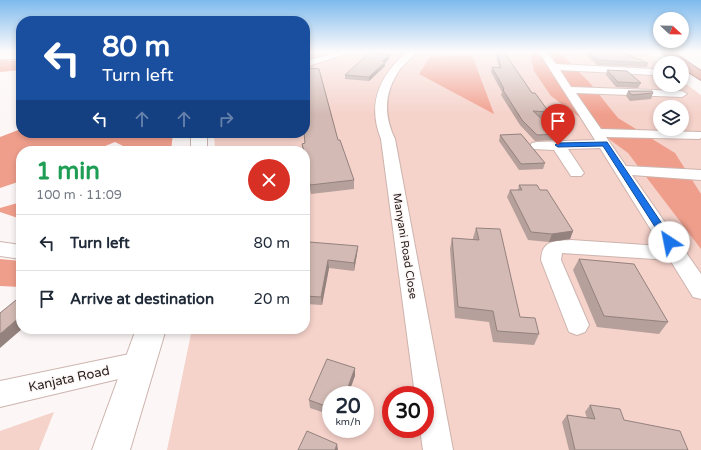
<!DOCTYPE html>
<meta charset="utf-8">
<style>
:root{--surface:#fff;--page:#f6f6f7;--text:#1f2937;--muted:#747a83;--line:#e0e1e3}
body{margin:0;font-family:"Varela Round",sans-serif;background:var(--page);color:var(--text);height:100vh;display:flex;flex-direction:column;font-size:15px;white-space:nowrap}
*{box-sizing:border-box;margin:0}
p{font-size:13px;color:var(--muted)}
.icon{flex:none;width:22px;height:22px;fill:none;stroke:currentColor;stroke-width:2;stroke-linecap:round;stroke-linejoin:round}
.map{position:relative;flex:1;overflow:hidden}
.side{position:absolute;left:16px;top:146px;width:294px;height:188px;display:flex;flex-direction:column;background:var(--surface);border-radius:16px;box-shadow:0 2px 6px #0003}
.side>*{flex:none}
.banner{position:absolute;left:16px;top:16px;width:294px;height:122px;border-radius:16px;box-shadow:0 2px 6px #0003;background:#1a4fa0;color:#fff;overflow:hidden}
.needle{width:26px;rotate:112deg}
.tools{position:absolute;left:653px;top:12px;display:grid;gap:8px}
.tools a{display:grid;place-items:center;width:36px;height:36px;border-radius:50%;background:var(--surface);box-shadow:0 2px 6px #0003;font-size:20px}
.speed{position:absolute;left:322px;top:386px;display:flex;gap:8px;font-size:20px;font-weight:700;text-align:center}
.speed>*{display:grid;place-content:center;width:52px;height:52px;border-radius:50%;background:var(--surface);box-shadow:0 2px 6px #0003;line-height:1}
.speed small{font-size:10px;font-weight:400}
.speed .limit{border:6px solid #d22;background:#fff;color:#111}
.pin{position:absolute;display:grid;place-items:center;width:34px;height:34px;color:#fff;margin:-41px -17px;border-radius:50% 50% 50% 0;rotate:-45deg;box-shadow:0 0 4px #0007}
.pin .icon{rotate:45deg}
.me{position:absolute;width:44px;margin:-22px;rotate:326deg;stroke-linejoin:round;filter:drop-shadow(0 0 3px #0008)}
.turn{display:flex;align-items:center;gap:14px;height:84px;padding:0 20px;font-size:18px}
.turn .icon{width:52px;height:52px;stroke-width:2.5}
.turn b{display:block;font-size:28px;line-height:34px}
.lanes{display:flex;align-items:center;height:38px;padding:0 20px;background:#0003;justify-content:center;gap:20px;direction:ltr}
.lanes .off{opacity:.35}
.round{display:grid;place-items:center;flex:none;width:42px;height:42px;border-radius:21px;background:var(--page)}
.summary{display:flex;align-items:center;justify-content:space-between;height:68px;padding:0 20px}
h1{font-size:24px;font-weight:700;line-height:30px;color:#1e9e55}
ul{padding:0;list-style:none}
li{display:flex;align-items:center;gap:12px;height:56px;padding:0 20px;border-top:1px solid var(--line)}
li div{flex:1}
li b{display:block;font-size:15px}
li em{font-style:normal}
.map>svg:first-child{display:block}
</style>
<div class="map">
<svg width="701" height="450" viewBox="0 0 701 450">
<rect width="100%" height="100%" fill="#fcf7f6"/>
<g fill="#f5d2ca" fill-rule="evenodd">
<path d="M305 52H644L660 64V85H682V81L701 95V450H167L192 329H305V151H215L214 133H305ZM660 107H682V129H660ZM331 395H365V429H331ZM391 395H425V429H391Z"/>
<polygon points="54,412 39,450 0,450 0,431"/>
</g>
<g fill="#f09e8c">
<polygon points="533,52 559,52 589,82 618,118 675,153 701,194 701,249 628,153 551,96 534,71 530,54"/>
<polygon points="472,55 494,114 419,74 430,57"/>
<polygon points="0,60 21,61 21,70 0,72"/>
<polygon points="21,129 21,133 173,133 171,151 133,151 115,142 93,151 21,151 21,181 0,188 0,137"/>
<polygon points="21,202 21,219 0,212 0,208"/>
<polygon points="0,259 21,261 21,287 0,286"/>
</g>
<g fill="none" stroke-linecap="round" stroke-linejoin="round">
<defs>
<polygon id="service" points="573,52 597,52 599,53 597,54"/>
<g id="minor">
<polygon points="339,52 352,52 305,67 305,61"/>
<path d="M407 52H416C412 58 406 62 401 68 384 91 383 114 395 139L453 450H423L420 429H425V395H415L381 139C367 104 379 76 407 52Z"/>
<path d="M539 52H547L556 64 653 69 658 72 653 75 560 70 571 87 682 91 687 94 682 97 576 93 601 129 701 132V138L699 139 606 137 626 166 701 170V180L632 175 701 274V299L693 297 670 260 562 253 561 260 589 325 585 332 577 335 569 332 541 260C542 240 554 241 571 240L661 246 600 148 568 149 584 173 581 176H571L554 150 532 149 530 146 532 143 537 142 595 140Z"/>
<polygon points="0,242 21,245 21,259 0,256"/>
<polygon points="139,352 148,356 152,364 148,372 0,407 0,381"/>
</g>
<g id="secondary">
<rect x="0" y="53" width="21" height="6"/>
<rect x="191" y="133" width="16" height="18"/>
<polygon points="136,329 166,329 130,450 92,450"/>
</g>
<polygon id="trunk" points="661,52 673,52 701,71 701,80 682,68 682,63 675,63"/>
</defs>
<use href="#service" stroke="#cdb4ae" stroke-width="2"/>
<use href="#minor" stroke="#cdb4ae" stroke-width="2"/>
<use href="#secondary" stroke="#cdb4ae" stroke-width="2"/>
<use href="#trunk" stroke="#955c4f" stroke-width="2"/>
<use href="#service" fill="#fff" fill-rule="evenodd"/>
<use href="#minor" fill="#fff" fill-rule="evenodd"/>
<use href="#secondary" fill="#fff" fill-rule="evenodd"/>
<use href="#trunk" fill="#d89687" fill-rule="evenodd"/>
</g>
<g fill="#b5a09b">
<polygon points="495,52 504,52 532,93 549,112 548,117 539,117 558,134 555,140 535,141 520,125 501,95 502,92 491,72 492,67 499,67"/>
<polygon points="586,52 621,52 648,63 647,67 597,65 585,54"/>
<polygon points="389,59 385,63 385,66 369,81 345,79 345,75"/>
<polygon points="607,70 641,83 638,88 616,87 606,75"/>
<polygon points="628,91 653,93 651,99 630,101 626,96"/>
<polygon points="500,135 545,163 543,169 519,170 499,141"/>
<polygon points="338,140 354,180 354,189 311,194 305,163 305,151 303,151 302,144"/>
<polygon points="519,185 540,190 573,231 570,239 549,242 528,240 507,197 510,190 518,190"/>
<polygon points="476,228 520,317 539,334 534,345 493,342 489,322 455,318 450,249 452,238 473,240 473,238"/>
<polygon points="358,246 357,254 354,271 329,268 322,305 305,304 305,252"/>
<polygon points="579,259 668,322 659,334 597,327 573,270"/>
<polygon points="355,368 355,376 331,395 331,415 310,408 309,400"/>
<polygon points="590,405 624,420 688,450 569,450 562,422 567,415 587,418 585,412"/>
</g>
<g fill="#94827e">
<polygon points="390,55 389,59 385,63 385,66 369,81 369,77 382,61"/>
<polygon points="573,231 570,239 549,242 552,234"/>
<polygon points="358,246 357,254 354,271 354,263"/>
<polygon points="328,260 329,268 322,305 321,297"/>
<polygon points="21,316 21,329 22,329 0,348 0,334"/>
<polygon points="355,368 355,376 348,395 345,395"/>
<polygon points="337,444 338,450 335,450"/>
</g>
<g fill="#d3bab4" stroke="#94827e">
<polygon points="497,52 504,52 532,93 535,93 549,112 533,111 558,134 537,135 522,120 503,90 504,89 492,67 501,68"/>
<polygon points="589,52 621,52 648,63 598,60"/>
<polygon points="369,53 390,55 382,61 385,62 369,77 345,75"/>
<polygon points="310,68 319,69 338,140 340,140 354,180 310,185 305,158 305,151 304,151 302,144 305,143 304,133 305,133 305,73"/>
<polygon points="607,70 627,71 641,83 618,82"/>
<polygon points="628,91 652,91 653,93 632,95"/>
<polygon points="521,134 545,163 521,164 500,135"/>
<polygon points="519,185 537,185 540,190 547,190 573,231 552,234 531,232 510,190 522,190"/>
<polygon points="476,228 500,229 520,317 535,318 539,334 497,331 493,311 458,307 452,238 479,240"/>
<polygon points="309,242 358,246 354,263 328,260 321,297 305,296 305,252"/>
<polygon points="579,259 634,264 668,322 604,316"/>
<polygon points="21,296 21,316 0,334 0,313"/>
<polygon points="327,359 355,368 345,395 331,395 331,408 309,400"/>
<polygon points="590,405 620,409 624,420 680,431 688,450 575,450 567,415 595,419"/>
<polygon points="307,431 337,444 335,450 298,450"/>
</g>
<linearGradient id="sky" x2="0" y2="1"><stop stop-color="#7dbaee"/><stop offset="0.45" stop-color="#fefbfb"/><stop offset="1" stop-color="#fefbfb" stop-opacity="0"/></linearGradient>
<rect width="701" height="115" fill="url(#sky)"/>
<polygon fill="#1a73e8" stroke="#114b97" points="607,142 673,240 674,242 673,244 666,244 603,146 558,147 555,145 558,143"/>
<g text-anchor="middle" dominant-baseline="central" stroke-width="3" stroke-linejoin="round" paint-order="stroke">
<g font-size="11" fill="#2b211f" stroke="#fcf7f6">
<text transform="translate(405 246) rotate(81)">Manyani Road Close</text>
</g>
<g font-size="13" fill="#2b211f" stroke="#fcf7f6">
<text transform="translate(69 379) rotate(-12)">Kanjata Road</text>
</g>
</g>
</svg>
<div class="tools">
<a><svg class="needle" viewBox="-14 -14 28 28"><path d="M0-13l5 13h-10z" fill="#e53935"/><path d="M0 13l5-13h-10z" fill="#747a83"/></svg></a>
<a><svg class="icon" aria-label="search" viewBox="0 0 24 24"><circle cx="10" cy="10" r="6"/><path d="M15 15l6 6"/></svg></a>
<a><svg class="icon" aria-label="layers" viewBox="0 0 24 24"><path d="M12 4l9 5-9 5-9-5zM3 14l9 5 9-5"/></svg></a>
</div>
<div class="speed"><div>20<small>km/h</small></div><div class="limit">30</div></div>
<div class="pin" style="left:558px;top:145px;background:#d93025"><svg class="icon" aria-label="arrive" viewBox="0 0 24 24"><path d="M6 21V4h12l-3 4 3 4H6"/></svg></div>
<svg class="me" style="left:669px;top:242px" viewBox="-20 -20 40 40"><circle r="19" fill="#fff"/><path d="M0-13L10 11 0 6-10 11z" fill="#1a73e8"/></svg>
<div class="banner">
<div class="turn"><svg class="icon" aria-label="left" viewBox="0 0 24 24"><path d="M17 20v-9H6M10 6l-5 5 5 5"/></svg><div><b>80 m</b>Turn left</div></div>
<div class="lanes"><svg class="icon" aria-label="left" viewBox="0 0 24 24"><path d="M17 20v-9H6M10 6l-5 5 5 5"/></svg><svg class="icon off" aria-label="ahead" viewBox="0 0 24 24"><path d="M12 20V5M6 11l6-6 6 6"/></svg><svg class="icon off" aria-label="ahead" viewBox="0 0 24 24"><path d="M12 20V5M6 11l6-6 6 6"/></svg><svg class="icon off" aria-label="right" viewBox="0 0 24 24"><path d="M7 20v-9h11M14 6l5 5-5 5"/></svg></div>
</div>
<section class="side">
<div class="summary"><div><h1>1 min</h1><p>100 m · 11:09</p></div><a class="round" style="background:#d93025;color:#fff"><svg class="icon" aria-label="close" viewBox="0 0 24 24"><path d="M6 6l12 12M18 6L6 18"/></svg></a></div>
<ul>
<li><svg class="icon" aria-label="left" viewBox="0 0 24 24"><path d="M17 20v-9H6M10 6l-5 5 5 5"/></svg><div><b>Turn left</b></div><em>80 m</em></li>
<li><svg class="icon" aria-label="arrive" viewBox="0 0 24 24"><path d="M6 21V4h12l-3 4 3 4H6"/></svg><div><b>Arrive at destination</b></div><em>20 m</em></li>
</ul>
</section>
</div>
